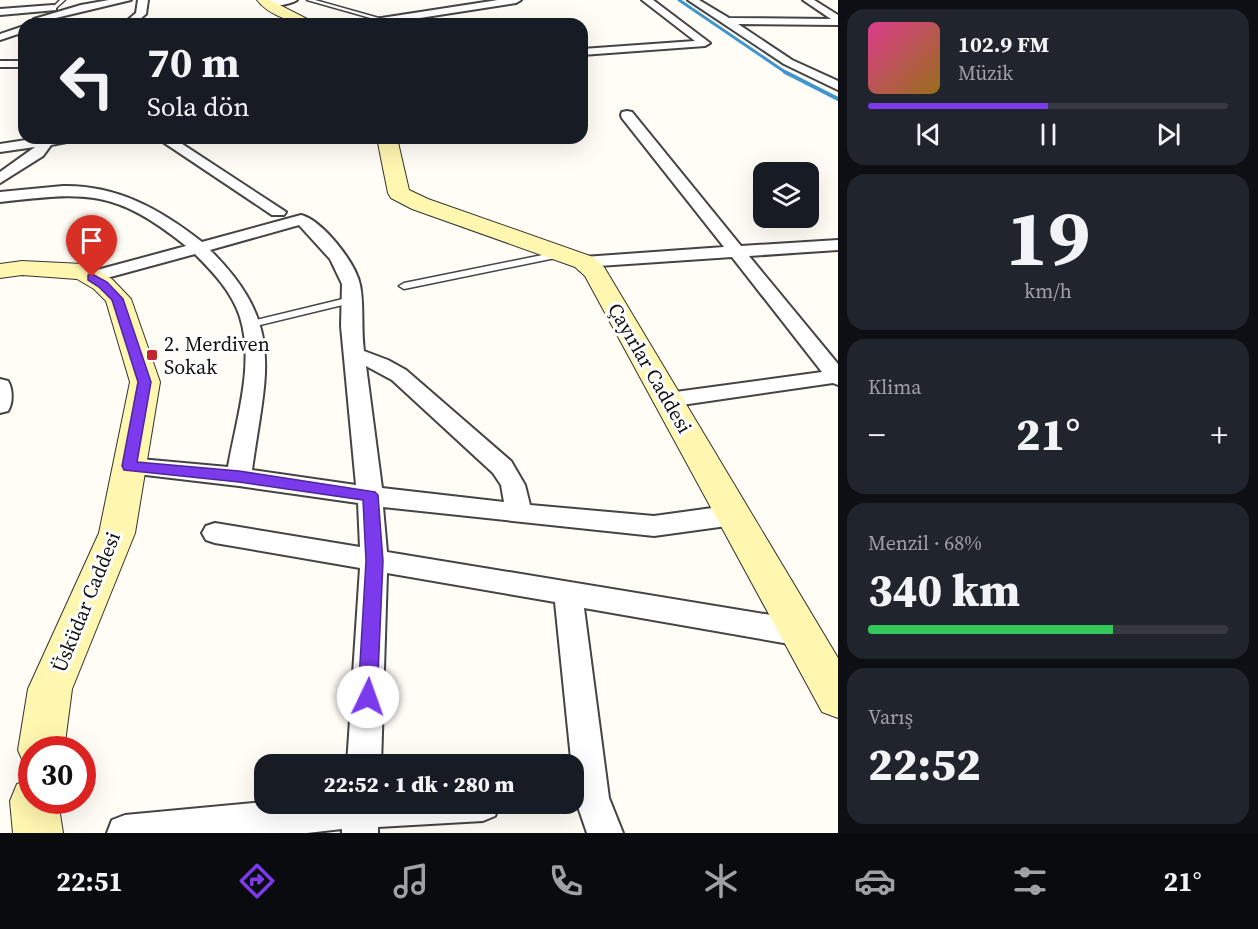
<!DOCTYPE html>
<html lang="tr">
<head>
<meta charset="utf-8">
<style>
  body { margin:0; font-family:"Source Serif 4",serif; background:#20242c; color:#f1f3f6; height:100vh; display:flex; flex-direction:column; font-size:22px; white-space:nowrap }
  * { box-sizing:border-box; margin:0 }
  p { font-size:20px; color:#9ea1a6 }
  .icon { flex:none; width:33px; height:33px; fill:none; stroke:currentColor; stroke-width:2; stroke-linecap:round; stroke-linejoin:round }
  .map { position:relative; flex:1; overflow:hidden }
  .panel { display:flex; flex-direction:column; gap:9px; padding:9px; background:#0d0f14; width:420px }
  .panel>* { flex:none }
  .top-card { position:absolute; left:18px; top:18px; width:570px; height:126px; border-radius:18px; box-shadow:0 6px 24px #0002; background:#171b24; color:#f1f3f6; overflow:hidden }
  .tools { position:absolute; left:753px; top:162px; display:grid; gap:12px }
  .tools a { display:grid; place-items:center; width:66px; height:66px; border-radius:12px; background:#171b24; box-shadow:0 6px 24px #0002; font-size:30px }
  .speed { position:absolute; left:18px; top:736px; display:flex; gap:12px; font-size:30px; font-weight:700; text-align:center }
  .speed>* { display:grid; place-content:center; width:78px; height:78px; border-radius:50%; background:#171b24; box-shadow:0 6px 24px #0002; line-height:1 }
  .speed .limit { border:9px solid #d22; background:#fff; color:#111 }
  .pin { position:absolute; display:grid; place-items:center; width:51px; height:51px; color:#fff; margin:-62px -26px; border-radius:50% 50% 50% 0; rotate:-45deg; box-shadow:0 0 6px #0007 }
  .pin .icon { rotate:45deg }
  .me { position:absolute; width:66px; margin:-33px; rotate:3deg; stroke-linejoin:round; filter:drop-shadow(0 0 4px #0008) }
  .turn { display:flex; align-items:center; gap:21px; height:126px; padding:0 30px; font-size:27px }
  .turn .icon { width:78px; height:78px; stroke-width:2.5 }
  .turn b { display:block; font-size:42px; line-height:51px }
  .big { font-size:45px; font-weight:800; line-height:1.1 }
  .panel .widget { flex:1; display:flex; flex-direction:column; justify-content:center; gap:9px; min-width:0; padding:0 21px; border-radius:18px; background:#20242c }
  .panel .dial { align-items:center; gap:0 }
  .dial b { font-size:78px; line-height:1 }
  .song { display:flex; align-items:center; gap:18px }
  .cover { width:72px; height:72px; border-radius:9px; background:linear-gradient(135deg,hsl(330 70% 55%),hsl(40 70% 35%)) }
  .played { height:6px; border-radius:3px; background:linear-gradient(90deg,#7c3aed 50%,#363941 50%) }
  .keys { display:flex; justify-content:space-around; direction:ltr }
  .heat { display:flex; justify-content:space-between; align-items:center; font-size:33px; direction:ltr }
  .charge { height:9px; border-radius:4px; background:linear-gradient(90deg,#34c759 68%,#363941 0) }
  .trip { position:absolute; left:254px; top:754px; width:330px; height:60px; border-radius:18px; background:#171b24; box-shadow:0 6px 24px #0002; font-weight:800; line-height:60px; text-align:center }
  .tab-bar { display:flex; height:96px; justify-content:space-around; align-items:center; background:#090b0e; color:#9ea1a6 }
  .tab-bar .icon { width:42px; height:42px }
  .tab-bar .current { color:#7c3aed }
  .tab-bar b { font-size:27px; color:#f1f3f6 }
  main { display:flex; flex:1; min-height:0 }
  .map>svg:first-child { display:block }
</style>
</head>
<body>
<main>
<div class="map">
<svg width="838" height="833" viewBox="0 0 838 833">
  <rect width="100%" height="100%" fill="#fffdf5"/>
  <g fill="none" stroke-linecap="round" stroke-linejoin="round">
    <polyline stroke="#3f96cf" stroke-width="3" points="679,0 788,74"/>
    <polyline stroke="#3f96cf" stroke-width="4" points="785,72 838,99"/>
    <defs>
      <g id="lane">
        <polygon points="60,0 65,0 55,9 51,9"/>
        <polygon points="307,0 315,0 386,20 381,21"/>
        <polygon points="562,251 567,254 565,256 404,289 399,286 404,283"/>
        <polygon points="351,297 356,300 355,302 252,327 247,324 248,322"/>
      </g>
      <g id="street">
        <polygon points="109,0 131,0 39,22 34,19 81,5"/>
        <polygon points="138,0 148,0 146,14 134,24 123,24 136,13"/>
        <path d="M297,0C289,5 269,8 261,3L268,0Z"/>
        <polygon points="498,0 521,0 516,3 381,24 357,24 362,21"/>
        <polygon points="642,0 653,0 710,43 705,46 582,55 582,49 695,41"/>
        <polygon points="688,0 699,0 729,18 831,19 803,0 814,0 838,15 838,25 738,24 792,60 838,81 838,90 784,64"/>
        <polygon points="53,5 56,6 56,10 0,15 0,9"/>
        <polygon points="24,26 24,32 0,40 0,34"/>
        <rect x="0" y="61" width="24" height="6"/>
        <polygon points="627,111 632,112 741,246 838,240 838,250 749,256 838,364 838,385 833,383 668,407 660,405 657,400 660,395 668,393 822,372 732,257 584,267 578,266 575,262 578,258 584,257 724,247 622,118 621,115 622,112"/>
        <polygon points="39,138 74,138 72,141 51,145 43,156 0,183 0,172 35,147 0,152 0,144"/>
        <polygon points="157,138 173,138 286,212 284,215 272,215"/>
        <path d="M63,186C117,185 160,209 202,242L301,215C322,220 356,263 360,285C364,303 361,330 364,351L388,360L406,370L511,461L525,485L530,505L654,516L734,505L743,508L747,515L743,522L734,525L654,536L383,507L387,552L801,620L811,624L816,633L811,642L801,646L584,608L609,798L623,833H587L575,798L555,602L387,573L381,765H347L360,568L215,543L206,540L202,533L206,526L215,523L360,547L358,503L239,486L120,472L117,466L120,460L129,458L228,467C236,420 255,365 240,317C232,292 213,272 195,254L92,282L86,281L83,277L86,273L186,246C115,189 86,192 0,202V192ZM299,225L330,259L342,284L341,326L356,485L252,470C265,374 287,326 210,250ZM366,366L392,380L493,473L501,485L504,502L382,488Z"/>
        <path d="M0,379L8,381C13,389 13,403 8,411L0,413Z"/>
        <polygon points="264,802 264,804 500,804 495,816 483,821 378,827 378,833 342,833 342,829 307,833 107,833 112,820 125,815"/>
      </g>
      <g id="secondary">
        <path d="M257,0H270L317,24C296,24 270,17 257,0Z"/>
        <polygon points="377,138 397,138 409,190 428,199 593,257 604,267 838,658 838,718 822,712 585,276 575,267 412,209 391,198 388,193"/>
        <polygon points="22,261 83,264 92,267 112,279 131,299 160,382 135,533 72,689 64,750 32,750 32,769 25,766 18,750 28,689 99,533 130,382 106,301 94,289 77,279 22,275 0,278 0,264"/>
        <polygon points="32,778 32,801 58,801 63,833 13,833 10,801 17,784"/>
      </g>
    </defs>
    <use href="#lane" stroke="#444" stroke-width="3"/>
    <use href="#street" stroke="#444" stroke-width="4"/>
    <use href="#secondary" stroke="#333" stroke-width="2"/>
    <use href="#lane" fill="#fff" fill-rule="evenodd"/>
    <use href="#street" fill="#fff" fill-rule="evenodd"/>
    <use href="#secondary" fill="#fff6b0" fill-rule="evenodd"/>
  </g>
  <polygon fill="#7c3aed" stroke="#51269a" stroke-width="1.5" points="92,274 107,282 123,299 151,382 137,462 239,471 375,492 378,495 383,561 377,697 374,703 368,706 361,703 358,697 366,561 363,500 239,482 124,470 122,466 138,382 112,300 99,287 88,280 88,275"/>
  <rect fill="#c4262e" stroke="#fff" stroke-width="2" x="146" y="349" width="12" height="12" rx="3"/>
  <g text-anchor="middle" stroke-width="6" stroke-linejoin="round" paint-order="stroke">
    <g font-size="20" fill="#111" stroke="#fff" text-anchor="start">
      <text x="164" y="351">2. Merdiven<tspan x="164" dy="23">Sokak</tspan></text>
    </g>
    <g font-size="20" fill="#111" stroke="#fff">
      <text transform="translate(650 368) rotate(60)" y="7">Çayırlar Caddesi</text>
      <text transform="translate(86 602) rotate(-68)" y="7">Üsküdar Caddesi</text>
    </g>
  </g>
</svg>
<div class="tools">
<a><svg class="icon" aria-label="layers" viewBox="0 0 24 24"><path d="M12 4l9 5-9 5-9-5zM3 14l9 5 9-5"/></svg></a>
</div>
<div class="speed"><div class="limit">30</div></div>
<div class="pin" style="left:92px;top:277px;background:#d93025"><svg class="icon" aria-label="arrive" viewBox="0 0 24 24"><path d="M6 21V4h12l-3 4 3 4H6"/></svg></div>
<svg class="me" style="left:368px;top:697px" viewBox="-20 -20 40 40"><circle r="19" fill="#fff"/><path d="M0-13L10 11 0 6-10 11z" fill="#7c3aed"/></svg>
<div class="trip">22:52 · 1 dk · 280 m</div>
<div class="top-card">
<div class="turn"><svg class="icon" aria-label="left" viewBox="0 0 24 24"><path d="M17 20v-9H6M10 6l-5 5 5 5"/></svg><div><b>70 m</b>Sola dön</div></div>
</div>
</div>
<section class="panel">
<div class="widget">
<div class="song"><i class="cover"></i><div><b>102.9 FM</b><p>Müzik</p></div></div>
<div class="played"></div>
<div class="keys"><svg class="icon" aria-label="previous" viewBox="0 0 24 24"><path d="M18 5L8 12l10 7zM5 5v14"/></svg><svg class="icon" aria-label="pause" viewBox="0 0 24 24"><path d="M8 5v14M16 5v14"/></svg><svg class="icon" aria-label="next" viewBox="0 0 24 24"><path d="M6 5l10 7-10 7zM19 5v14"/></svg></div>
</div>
<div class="widget dial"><b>19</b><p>km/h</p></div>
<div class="widget"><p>Klima</p>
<div class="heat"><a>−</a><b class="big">21°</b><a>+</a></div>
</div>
<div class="widget"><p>Menzil · 68%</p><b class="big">340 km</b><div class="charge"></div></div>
<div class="widget"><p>Varış</p><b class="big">22:52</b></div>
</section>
</main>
<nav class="tab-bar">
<b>22:51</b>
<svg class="icon current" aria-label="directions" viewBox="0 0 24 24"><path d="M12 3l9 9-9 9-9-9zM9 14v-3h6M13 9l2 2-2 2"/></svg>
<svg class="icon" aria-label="music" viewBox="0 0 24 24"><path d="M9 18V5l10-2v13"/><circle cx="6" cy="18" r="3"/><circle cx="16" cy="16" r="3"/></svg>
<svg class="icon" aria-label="phone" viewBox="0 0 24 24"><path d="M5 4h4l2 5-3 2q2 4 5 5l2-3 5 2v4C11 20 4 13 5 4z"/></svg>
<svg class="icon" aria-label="climate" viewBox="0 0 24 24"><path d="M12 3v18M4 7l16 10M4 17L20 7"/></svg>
<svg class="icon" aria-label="car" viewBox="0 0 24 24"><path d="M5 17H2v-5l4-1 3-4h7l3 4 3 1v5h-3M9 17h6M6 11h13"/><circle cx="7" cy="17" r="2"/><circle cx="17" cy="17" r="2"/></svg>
<svg class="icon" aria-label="filters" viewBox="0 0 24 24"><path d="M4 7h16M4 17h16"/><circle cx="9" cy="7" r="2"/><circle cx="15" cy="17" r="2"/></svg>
<b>21°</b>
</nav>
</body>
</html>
